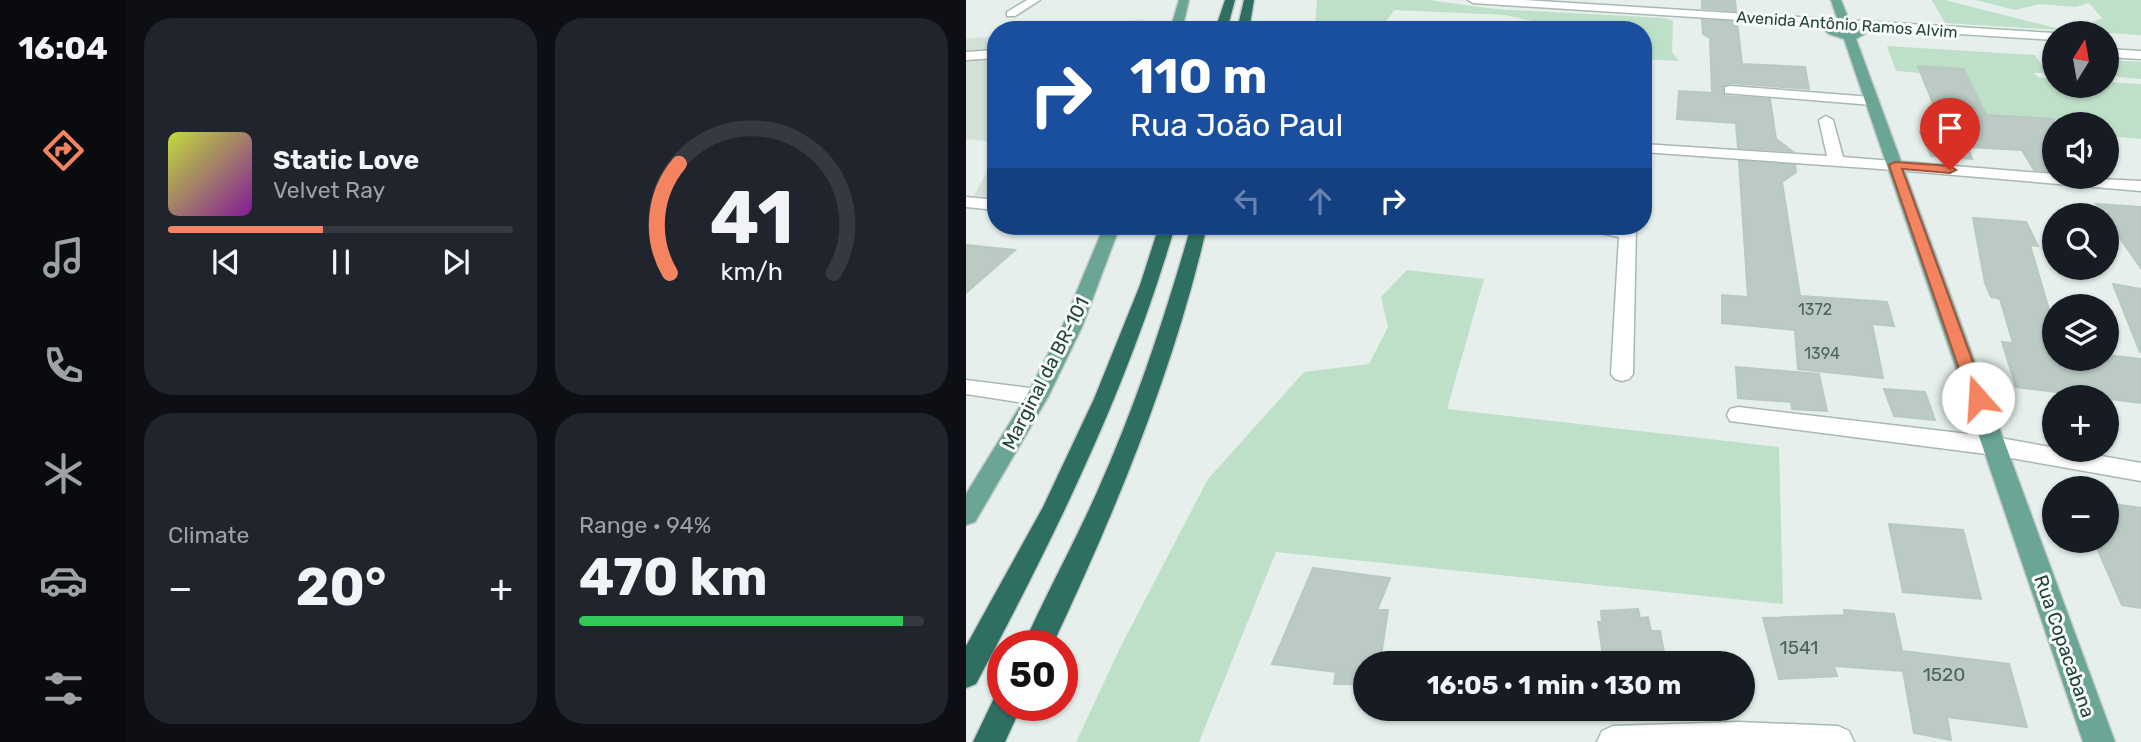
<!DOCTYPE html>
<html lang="en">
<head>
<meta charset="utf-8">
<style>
  body { margin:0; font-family:Rubik,sans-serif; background:#20242c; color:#f1f3f6; height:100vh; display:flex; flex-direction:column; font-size:26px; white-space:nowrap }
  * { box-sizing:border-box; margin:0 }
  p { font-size:23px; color:#9ea1a6 }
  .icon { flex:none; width:38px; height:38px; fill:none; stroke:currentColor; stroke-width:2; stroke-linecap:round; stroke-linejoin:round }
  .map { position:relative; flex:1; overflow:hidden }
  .details { display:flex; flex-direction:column; gap:18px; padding:18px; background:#0d0f14; width:840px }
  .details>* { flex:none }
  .banner { position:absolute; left:21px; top:21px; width:665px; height:214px; border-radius:28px; box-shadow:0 2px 5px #0004; background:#1a4fa0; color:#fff; overflow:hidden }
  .needle { width:46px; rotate:11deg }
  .fabs { position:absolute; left:1076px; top:21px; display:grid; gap:14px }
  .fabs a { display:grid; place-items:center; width:77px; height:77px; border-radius:50%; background:#171b24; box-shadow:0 2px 5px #0004; font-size:35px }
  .speed { position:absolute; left:21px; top:630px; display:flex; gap:14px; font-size:35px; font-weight:700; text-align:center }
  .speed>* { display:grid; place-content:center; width:91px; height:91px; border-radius:50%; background:#171b24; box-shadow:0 2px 5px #0004; line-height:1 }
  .speed .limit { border:10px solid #d22; background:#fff; color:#111 }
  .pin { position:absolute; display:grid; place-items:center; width:60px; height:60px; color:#fff; margin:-72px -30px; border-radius:50% 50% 50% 0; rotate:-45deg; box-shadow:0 0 7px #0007 }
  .pin .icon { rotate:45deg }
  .me { position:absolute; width:77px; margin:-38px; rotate:341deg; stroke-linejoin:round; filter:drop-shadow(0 0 5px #0008) }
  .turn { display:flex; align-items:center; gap:24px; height:147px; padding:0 28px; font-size:32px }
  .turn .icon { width:91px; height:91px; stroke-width:2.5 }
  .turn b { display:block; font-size:49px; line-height:60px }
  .lanes { display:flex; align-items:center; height:66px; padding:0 28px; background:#0003; justify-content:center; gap:35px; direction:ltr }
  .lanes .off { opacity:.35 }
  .big { font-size:52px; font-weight:700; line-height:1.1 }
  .details .widget { flex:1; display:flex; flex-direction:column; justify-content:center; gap:10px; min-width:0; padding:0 24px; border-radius:28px; background:#20242c }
  .details .dial { align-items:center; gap:0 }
  .dial svg { height:182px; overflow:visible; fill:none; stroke:#363941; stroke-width:7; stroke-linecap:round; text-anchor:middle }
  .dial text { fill:#f1f3f6; stroke:none }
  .song { display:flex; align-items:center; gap:21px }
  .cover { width:84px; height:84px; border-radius:10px; background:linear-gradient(135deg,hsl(70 70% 55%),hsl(290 70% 35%)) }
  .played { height:7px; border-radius:4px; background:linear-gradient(90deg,#f4845f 45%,#363941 45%) }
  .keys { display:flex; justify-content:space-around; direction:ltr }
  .heat { display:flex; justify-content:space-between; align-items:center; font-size:38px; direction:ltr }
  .charge { height:10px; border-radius:5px; background:linear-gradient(90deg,#34c759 94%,#363941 0) }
  .details .tiles { flex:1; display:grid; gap:18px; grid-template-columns:repeat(2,1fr) }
  .trip { position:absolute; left:387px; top:651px; width:402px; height:70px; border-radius:35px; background:#171b24; box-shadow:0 2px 5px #0004; font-weight:700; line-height:70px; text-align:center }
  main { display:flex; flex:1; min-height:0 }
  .menu { display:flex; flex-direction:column; width:126px; justify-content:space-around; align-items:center; background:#090b0e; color:#9ea1a6 }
  .menu .icon { width:49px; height:49px }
  .menu .selected { color:#f4845f }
  .menu b { font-size:32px; color:#f1f3f6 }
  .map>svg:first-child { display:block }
</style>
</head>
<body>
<main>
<nav class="menu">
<b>16:04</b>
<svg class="icon selected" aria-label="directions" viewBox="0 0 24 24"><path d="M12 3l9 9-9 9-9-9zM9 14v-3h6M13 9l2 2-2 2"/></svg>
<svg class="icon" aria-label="music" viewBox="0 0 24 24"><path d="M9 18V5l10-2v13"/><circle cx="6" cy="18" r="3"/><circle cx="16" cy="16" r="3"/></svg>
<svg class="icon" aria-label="phone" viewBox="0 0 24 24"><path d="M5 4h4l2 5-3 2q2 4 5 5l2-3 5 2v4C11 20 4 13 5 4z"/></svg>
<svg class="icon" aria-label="climate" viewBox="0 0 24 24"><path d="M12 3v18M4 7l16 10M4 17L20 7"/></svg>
<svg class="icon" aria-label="car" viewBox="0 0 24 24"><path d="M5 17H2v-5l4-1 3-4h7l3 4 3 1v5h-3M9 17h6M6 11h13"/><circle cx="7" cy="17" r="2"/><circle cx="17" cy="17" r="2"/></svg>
<svg class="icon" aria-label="filters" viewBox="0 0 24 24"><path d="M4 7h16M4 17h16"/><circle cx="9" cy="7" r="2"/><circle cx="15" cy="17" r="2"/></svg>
</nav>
<section class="details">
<div class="tiles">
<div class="widget">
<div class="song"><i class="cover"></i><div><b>Static Love</b><p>Velvet Ray</p></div></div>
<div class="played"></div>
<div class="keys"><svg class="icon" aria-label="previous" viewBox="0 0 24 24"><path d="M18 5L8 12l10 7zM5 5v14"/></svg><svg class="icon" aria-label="pause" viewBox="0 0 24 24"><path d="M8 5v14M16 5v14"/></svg><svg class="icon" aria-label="next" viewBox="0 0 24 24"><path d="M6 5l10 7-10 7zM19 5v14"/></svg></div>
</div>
<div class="widget dial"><svg viewBox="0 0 100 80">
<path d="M14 69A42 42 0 1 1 86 69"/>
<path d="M14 69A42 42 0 0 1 18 21" stroke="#f4845f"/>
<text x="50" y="56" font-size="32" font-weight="700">41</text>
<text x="50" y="72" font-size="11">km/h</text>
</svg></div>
<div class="widget"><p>Climate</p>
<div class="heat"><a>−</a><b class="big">20°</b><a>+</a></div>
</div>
<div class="widget"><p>Range · 94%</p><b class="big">470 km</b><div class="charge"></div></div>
</div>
</section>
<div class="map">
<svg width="1175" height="742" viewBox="0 0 1175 742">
  <rect width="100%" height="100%" fill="#e6efeb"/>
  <g fill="#d4dfda">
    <polygon points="178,19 173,30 81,30"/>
    <polygon points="30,36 30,142 0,139 0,39"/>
    <polygon points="30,154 30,199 8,196"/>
  </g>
  <g fill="#bfe0c8">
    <polygon points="351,0 462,0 529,9 698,18 707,21 706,52 713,61 677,59 677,30 587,30 566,21 539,15 428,10 414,30 344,30 349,23"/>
    <polygon points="966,0 979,0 1097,30 1116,27 1136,18 1123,3 1110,7 1073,4 1049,10 1009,0 1175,0 1175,35 979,23"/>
    <polygon points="921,46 1069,55 1081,73 1068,73 1072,77 1088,79 1088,86 1141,86 1141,82 1175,84 1175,139 1141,136 1141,124 1099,124 1096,120 1020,115 997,69 953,66 955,73 930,71"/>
    <polygon points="1141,60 1175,62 1175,79 1152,77 1141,68"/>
    <polygon points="441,270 518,279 481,409 813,447 817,604 310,552 233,742 110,742 156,644 242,479 338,372 403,364 422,327 415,297"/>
  </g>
  <g fill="#bbcac4" stroke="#b8c9c2" stroke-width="2">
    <polygon points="736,0 769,0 770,11 736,8"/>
    <polygon points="736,20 771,22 776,64 839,67 843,89 764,83 756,87 759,96 804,99 810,139 826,151 772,148 770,123 711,119 713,91 746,93 744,38 737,34"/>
    <polygon points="952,66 997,69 1020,115 1088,119 1088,172 1068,170 1056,150 1002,147 1006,159 965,156 954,132 979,133"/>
    <polygon points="773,161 829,165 830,172 816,182 834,296 921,302 928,326 906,324 917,378 832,369 829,330 756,323 756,295 782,297"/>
    <polygon points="1130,204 1175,207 1175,268 1141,220 1141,215 1138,215"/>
    <polygon points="1007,218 1060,222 1072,246 1064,245 1088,327 1088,359 1141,359 1141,355 1175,359 1175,403 1050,387 1036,342 1047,343 1034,299 1025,297 1019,283"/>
    <polygon points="0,245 49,250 0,293"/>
    <polygon points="1147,284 1175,289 1175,352 1174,352"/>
    <polygon points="770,367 853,374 861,411 826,409 825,402 772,398"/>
    <polygon points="918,389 959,392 969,420 928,416"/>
    <polygon points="1141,503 1175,508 1175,608 1156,605 1128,541 1141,541"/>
    <polygon points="923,524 997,530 1015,599 937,592"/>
    <polygon points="347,568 424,578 411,610 422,610 414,663 399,663 399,684 368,684 370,672 306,664"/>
    <polygon points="672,609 674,618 682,617 685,631 694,631 700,663 638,663 632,622 636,622 635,611"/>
    <polygon points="878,610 928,614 936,651 1043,664 1061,727 981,717 985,740 948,733 937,671 868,666 871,676 813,679 797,618 879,615"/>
  </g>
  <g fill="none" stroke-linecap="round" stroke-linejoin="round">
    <defs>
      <g id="minor">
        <polygon points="61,0 74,0 49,16 41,16 41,12"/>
        <polygon points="502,0 558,0 1088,33 1088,40 507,3"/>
        <polygon points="1141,49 1175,51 1175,59 1141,57"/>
        <polygon points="30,50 30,58 0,60 0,52"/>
        <polygon points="764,86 906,97 913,101 906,105 759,93 759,87"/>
        <polygon points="860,116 867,120 877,157 1088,174 1088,177 1175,181 1175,191 929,170 677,152 677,144 861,156 853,120"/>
        <polygon points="0,197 30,200 30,210 0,207"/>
        <polygon points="617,226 670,226 667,374 663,379 656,381 649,379 645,374 653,237 619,230"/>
        <polygon points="0,380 71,389 79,392 82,397 79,402 71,405 0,394"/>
        <polygon points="772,407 1028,437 1175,463 1175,481 1028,455 764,421 761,415 764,409"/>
        <polygon points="772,722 872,726 883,731 888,742 631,742 636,731 647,726"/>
      </g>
      <g id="major">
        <polygon points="213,0 223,0 216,30 204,30"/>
        <path d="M865,0H875L883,20L894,23L904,31L890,39L1149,742H1117L878,39L863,34L857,29L861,23L872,21ZM878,26L890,31L880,32L869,28Z"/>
        <polygon points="138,226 154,226 116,327 82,397 9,522 0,525 0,494 61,395 96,327"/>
      </g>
      <g id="highway">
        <polygon points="259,0 269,0 261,30 249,30"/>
        <polygon points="278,0 288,0 283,30 271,30"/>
        <path d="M193,226H209C162,388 89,536 10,684L0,688V646L77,507L128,399L174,285Z"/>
        <path d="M225,226H241C207,373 150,510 86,646H57C80,594 108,544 131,492C170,405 199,317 225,226Z"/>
        <polygon points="37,692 37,705 56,705 39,742 7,742 30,694"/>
      </g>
    </defs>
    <use href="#minor" stroke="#a8b8b2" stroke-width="3"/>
    <use href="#major" stroke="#c2cac8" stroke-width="3"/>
    <use href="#highway" stroke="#c2cac8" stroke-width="3"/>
    <use href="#minor" fill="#fff" fill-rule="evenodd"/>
    <use href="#major" fill="#6aa596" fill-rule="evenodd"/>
    <use href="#highway" fill="#2f6f62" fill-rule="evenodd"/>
  </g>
  <polygon fill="#f4845f" stroke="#9f563e" stroke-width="2" points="929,162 984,166 990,170 984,173 936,169 1020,398 1017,402 1012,404 1003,398 923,165"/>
  <g text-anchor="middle" stroke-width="6" stroke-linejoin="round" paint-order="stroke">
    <g font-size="16" fill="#24423a" stroke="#f7fbf9">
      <text transform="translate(881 24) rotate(4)" y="6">Avenida Antônio Ramos Alvim</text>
    </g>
    <g font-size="16" fill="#4a645c">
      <text x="849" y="315">1372</text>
      <text x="856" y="359">1394</text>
    </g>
    <g font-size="19" fill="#24423a" stroke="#f7fbf9">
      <text transform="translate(79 373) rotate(-63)" y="7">Marginal da BR-101</text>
      <text transform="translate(1099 646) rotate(71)" y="7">Rua Copacabana</text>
    </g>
    <g font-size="19" fill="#4a645c">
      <text x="833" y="654">1541</text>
      <text x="978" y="681">1520</text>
    </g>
  </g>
</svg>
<div class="fabs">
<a><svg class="needle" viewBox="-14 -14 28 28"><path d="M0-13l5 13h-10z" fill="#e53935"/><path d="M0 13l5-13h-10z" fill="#9ea1a6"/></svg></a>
<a><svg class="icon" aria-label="sound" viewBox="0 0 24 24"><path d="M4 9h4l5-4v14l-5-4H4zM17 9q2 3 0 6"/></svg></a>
<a><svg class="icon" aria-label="search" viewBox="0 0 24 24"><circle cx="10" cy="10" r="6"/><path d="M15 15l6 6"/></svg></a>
<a><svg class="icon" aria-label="layers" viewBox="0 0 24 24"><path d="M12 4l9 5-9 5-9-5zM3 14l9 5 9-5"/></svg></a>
<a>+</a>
<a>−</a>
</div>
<div class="speed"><div class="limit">50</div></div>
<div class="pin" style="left:984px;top:170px;background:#d93025"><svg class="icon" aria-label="arrive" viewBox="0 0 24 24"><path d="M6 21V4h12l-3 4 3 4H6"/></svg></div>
<svg class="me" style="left:1012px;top:398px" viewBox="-20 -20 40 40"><circle r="19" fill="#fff"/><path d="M0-13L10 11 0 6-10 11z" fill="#f4845f"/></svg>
<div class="trip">16:05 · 1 min · 130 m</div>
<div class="banner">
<div class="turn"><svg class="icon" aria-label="right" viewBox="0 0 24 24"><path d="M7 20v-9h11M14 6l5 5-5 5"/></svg><div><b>110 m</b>Rua João Paul</div></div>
<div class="lanes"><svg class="icon off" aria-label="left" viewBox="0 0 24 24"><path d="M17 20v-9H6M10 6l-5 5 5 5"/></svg><svg class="icon off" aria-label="ahead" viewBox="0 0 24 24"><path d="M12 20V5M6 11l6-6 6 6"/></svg><svg class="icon" aria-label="right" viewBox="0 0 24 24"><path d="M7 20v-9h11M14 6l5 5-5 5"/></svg></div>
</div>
</div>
</main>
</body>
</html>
